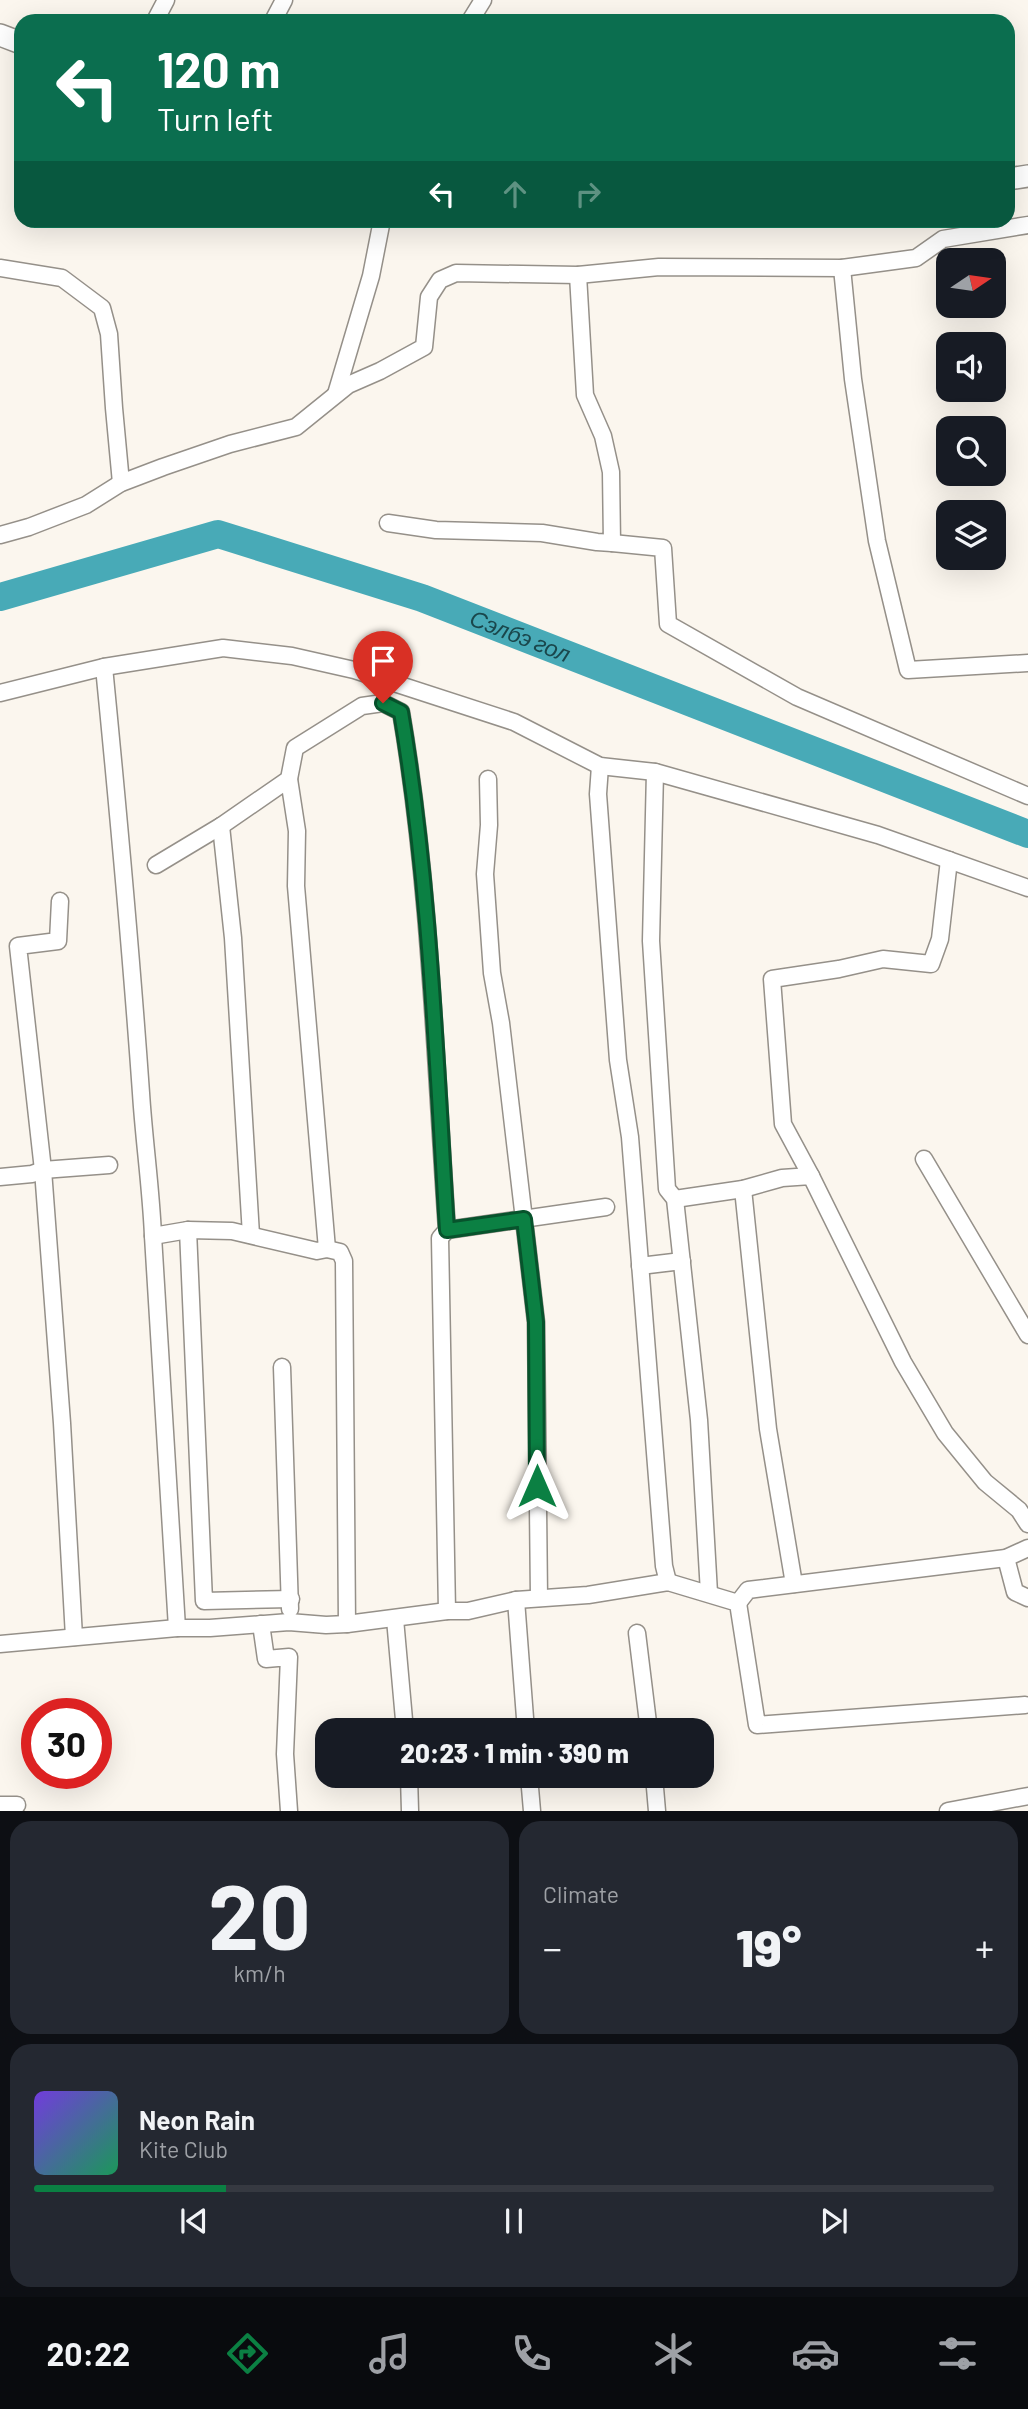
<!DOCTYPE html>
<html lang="en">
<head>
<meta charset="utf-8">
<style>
  body { margin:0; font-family:Barlow,sans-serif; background:#242831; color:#f1f3f6; height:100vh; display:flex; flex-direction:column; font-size:26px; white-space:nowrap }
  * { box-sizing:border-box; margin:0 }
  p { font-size:23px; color:#9ea1a6 }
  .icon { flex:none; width:38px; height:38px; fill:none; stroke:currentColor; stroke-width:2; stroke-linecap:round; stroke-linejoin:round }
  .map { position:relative; height:1811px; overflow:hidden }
  .details { display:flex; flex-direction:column; gap:10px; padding:10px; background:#0d0f14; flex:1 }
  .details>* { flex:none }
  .hud { position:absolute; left:14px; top:14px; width:1001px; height:214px; border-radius:21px; box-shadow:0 7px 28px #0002; background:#0b6e4f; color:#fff; overflow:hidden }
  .needle { width:46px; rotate:77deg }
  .buttons { position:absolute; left:936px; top:248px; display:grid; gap:14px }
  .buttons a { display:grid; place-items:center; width:70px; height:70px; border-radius:14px; background:#171b24; box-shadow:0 7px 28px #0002; font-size:35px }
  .speed { position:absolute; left:21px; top:1698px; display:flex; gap:14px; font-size:35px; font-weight:700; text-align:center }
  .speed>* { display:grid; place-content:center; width:91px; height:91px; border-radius:50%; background:#171b24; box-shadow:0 7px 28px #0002; line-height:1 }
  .speed .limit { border:10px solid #d22; background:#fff; color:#111 }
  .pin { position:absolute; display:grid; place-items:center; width:60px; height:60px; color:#fff; margin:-72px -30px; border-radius:50% 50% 50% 0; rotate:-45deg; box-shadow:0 0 7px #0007 }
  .pin .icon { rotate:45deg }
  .me { position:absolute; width:77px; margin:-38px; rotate:0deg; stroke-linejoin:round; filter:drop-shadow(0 0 5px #0008) }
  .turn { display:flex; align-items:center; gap:24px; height:147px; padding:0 28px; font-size:32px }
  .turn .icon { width:91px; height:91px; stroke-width:2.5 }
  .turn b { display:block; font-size:49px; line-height:60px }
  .lanes { display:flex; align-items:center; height:66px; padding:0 28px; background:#0003; justify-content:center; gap:35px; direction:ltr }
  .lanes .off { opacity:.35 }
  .big { font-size:52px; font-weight:800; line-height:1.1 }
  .details .card { flex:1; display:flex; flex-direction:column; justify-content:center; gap:10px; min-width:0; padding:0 24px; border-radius:21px; background:#242831 }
  .details .dial { align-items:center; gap:0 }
  .dial b { font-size:91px; line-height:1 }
  .song { display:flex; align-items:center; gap:21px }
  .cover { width:84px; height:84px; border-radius:10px; background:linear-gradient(135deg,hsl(260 70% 55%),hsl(150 70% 35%)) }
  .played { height:7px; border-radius:4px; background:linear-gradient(90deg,#0b8043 20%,#363941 20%) }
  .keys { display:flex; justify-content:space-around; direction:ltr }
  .heat { display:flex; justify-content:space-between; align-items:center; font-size:38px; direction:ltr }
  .details .tiles { flex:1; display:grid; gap:10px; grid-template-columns:1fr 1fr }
  .card:last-child { grid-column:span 2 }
  .trip { position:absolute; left:315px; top:1718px; width:399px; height:70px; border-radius:21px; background:#171b24; box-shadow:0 7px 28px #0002; font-weight:800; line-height:70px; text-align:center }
  .tabs { display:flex; height:112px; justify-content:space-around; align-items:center; background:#090b0e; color:#9ea1a6 }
  .tabs .icon { width:49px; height:49px }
  .tabs .active { color:#0b8043 }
  .tabs b { font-size:32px; color:#f1f3f6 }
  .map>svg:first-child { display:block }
</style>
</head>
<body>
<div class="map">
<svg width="1028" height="1811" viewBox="0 0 1028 1811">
  <rect width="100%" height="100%" fill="#fbf6ee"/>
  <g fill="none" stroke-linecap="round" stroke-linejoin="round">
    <path stroke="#48aab7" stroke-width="28" id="s1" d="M0,597L218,534L422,598L1028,834"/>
    <defs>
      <g id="street">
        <polyline points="155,21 166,0"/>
        <polyline points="273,21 284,0"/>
        <polyline points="470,21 483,0"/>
        <polyline points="0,268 62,278 102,308 109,334 114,408 121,483"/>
        <polyline points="842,268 853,379 877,541 908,670 1028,663"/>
        <polyline points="336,394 371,276 382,220"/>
        <polyline points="388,523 436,530 542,533 597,542 612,543 611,472 603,436 585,395 578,275"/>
        <polyline points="0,535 29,527 86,505 121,483 163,467 230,444 296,427 348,385 380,371 424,347 429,297 440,280 456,273 578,275 659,267 842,268 916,258 943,239 1028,225"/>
        <polyline points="612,543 663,548 668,624 797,697 1028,796"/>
        <path d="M104,667C118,809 131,951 141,1093C144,1141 151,1188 153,1236L188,1230L232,1231L317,1251L327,1249L340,1252L344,1261L347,1624"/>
        <polyline points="0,693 104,667 223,648 292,656 354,670 514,722 600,766 655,772 878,835 1028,888"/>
        <polyline points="600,766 598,794 618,1060 630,1137 664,1566 668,1582"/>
        <polyline points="655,772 651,941 667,1189 675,1199 699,1420 709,1593"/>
        <polyline points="289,779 297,831 296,886 327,1249"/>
        <polyline points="488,779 489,825 485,874 492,973 501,1023 536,1322 539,1598"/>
        <polyline points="221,826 233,938 251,1235"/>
        <path d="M156,865L221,826L289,779L295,748L362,706L383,703L401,712C430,882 435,1057 447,1230L440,1238L447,1611"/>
        <polyline points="60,901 58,941 18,946 43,1170 62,1423 74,1637"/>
        <polyline points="924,1159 1028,1335"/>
        <polyline points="811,1176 783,1124 772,979 839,969 883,959 931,964 940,939 949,860"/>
        <polyline points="0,1177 32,1174 43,1170 109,1165"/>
        <polyline points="743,1189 768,1429 794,1584"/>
        <polyline points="675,1199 743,1189 782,1178 811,1176 903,1362 945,1433 985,1482 1019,1510 1028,1524"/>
        <polyline points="188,1230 204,1601 291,1599"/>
        <polyline points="447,1230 606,1207"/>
        <polyline points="153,1236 177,1628"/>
        <polyline points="640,1266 682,1261"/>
        <polyline points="282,1367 290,1609"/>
        <polyline points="1006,1558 1015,1592 1028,1598"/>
        <polyline points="516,1600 526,1731"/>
        <polyline points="738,1603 748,1590 1006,1558 1028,1548"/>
        <polyline points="395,1619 405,1731"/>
        <polyline points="261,1624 266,1659 289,1657 285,1754 289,1811"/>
        <polyline points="637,1633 649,1731"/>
        <polyline points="0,1644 177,1628 210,1628 289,1622 326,1625 347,1624 447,1611 468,1611 516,1600 588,1595 668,1582 738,1603 757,1725 1025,1705"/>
        <polyline points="409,1776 410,1811"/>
        <polyline points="529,1776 532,1811"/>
        <polyline points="654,1776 657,1811"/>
        <polyline points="0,1805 17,1805"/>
        <polyline points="948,1811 1028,1796"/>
      </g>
      <g id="secondary">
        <polyline points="0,35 21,43"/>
        <polyline points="1008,179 1028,176"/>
      </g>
    </defs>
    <use href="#street" stroke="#959089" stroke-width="19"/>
    <use href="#secondary" stroke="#959089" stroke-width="24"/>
    <use href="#street" stroke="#fff" stroke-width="16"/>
    <use href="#secondary" stroke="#fff" stroke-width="21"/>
  </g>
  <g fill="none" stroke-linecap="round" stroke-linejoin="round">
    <defs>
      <path id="route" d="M383,703L401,712C430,882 436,1057 447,1230L524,1219L536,1322L537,1486"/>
    </defs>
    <use href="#route" stroke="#07532c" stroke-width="18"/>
    <use href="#route" stroke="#0b8043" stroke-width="12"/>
  </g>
  <g text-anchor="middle" stroke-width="5" stroke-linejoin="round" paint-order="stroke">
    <g font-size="23" font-style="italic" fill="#1a474c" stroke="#fbf6ee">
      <text dy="8" stroke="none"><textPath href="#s1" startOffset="546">Сэлбэ гол</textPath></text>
    </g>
  </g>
</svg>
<div class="buttons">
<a><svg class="needle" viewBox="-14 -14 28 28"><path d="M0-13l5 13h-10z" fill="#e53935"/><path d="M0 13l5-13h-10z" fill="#9ea1a6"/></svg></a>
<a><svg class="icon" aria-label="sound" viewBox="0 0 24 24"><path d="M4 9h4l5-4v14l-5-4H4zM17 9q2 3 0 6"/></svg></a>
<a><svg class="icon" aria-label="search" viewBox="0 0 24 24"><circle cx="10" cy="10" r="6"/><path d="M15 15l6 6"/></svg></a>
<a><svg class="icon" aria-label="layers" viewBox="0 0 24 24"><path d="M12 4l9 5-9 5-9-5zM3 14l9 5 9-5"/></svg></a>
</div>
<div class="speed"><div class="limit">30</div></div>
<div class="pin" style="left:383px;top:703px;background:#d93025"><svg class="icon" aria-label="arrive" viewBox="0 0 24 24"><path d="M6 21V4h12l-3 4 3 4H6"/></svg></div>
<svg class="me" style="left:537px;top:1486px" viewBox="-20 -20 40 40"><path d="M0-17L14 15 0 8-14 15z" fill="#0b8043" stroke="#fff" stroke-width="4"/></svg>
<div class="trip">20:23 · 1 min · 390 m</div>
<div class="hud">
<div class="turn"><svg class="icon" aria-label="left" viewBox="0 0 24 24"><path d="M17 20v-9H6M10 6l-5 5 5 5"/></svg><div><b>120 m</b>Turn left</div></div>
<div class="lanes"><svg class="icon" aria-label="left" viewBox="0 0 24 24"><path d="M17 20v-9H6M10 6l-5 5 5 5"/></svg><svg class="icon off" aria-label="ahead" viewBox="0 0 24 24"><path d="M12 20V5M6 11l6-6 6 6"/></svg><svg class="icon off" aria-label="right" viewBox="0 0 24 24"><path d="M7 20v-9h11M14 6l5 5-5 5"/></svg></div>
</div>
</div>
<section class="details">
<div class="tiles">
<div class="card dial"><b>20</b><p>km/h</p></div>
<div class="card"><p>Climate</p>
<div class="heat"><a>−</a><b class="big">19°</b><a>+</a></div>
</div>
<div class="card">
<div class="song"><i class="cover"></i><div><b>Neon Rain</b><p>Kite Club</p></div></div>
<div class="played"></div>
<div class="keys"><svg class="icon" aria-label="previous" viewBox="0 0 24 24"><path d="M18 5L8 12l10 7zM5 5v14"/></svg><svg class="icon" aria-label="pause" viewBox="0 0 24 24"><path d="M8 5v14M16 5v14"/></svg><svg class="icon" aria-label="next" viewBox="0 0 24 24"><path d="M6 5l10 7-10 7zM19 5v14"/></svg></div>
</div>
</div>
</section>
<nav class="tabs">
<b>20:22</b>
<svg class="icon active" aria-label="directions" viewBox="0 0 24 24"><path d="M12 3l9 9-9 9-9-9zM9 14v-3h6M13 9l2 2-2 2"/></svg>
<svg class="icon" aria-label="music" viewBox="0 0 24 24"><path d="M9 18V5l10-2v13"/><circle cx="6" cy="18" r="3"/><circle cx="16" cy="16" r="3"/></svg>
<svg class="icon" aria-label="phone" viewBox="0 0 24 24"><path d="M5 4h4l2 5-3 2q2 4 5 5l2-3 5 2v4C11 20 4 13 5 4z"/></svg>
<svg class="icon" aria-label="climate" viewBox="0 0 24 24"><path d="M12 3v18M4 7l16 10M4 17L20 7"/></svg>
<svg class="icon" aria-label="car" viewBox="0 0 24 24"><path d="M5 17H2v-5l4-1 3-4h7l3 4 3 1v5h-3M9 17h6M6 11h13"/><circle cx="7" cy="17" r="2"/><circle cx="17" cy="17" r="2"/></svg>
<svg class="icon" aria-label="filters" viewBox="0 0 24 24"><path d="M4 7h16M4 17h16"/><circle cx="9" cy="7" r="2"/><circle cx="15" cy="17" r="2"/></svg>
</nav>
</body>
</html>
